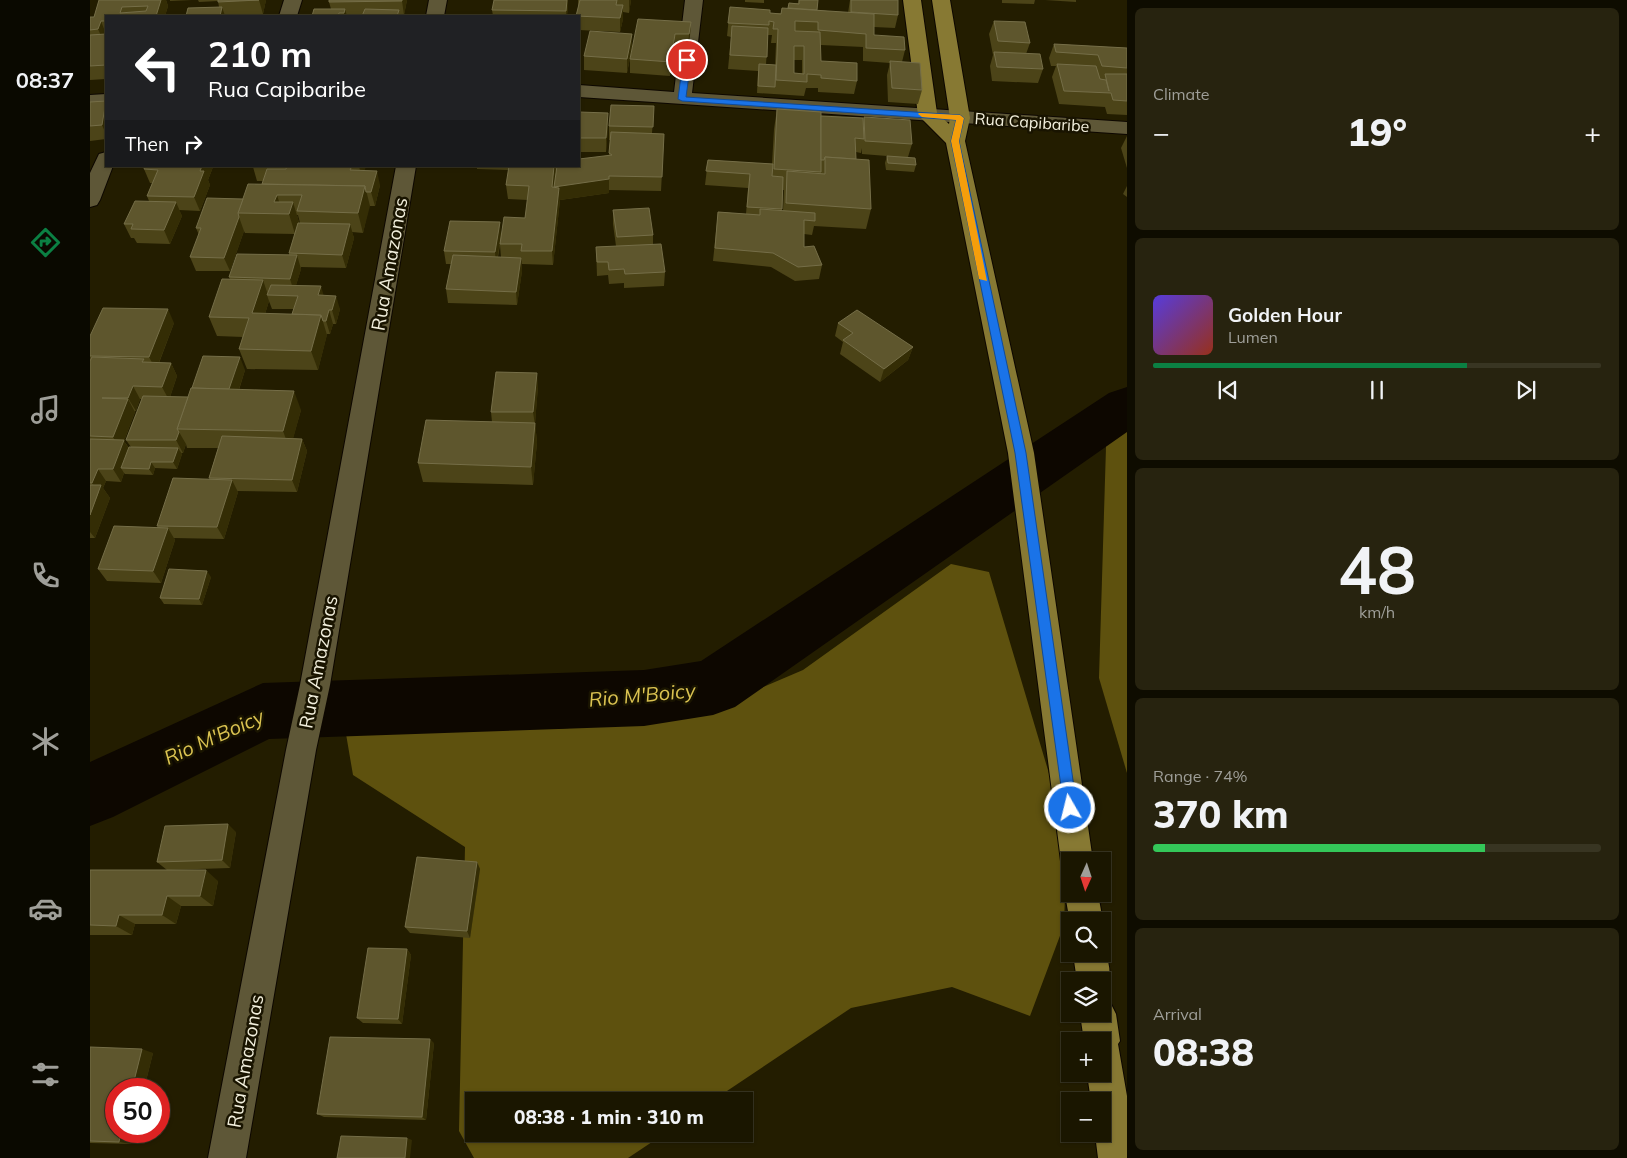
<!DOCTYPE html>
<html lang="en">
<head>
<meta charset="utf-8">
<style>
  body { margin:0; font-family:Mulish,sans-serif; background:#27230f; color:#f1f3f6; height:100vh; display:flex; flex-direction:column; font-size:19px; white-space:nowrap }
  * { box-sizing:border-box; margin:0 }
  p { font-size:16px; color:#9f9f99 }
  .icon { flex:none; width:28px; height:28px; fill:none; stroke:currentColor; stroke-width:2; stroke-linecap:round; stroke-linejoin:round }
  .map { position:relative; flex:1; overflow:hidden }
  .drawer { display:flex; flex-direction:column; gap:8px; padding:8px; background:#0e0c00; width:500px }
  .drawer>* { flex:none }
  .banner { position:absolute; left:15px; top:15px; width:475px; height:152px; border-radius:0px; box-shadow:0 1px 4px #0004,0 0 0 1px #383522; background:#202124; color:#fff; overflow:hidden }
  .needle { width:32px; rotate:183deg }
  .controls { position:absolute; left:971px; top:852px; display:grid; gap:10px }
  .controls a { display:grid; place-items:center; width:50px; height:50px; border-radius:0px; background:#1a1600; box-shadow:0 1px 4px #0004,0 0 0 1px #383522; font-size:25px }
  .speed { position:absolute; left:15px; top:1078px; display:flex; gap:10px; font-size:25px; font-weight:700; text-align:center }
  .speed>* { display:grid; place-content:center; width:65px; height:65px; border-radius:50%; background:#1a1600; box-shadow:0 1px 4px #0004,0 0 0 1px #383522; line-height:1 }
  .speed .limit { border:8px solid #d22; background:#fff; color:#111 }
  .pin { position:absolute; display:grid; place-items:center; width:42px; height:42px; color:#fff; margin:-21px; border:2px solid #fff; border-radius:50%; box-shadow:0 1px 5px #0007 }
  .me { position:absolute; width:55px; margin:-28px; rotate:352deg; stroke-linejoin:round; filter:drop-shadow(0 0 4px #0008) }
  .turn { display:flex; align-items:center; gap:18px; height:105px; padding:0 20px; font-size:22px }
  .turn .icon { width:65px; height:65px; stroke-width:2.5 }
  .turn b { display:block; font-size:35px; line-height:42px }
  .then { display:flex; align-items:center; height:48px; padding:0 20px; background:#0003; gap:10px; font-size:19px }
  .big { font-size:38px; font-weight:800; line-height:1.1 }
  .drawer .card { flex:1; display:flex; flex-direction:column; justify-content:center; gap:8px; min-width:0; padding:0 18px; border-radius:8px; background:#27230f }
  .drawer .dial { align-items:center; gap:0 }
  .dial b { font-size:65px; line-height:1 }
  .song { display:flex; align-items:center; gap:15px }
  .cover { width:60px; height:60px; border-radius:8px; background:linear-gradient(135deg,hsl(250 70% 55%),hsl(10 70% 35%)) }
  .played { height:5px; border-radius:2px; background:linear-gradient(90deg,#0b8043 70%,#383522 70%) }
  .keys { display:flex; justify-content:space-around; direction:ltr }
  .heat { display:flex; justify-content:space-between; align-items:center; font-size:28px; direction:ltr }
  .charge { height:8px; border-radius:4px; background:linear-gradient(90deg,#34c759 74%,#383522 0) }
  .trip { position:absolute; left:375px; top:1092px; width:288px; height:50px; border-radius:0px; background:#1a1600; box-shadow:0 1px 4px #0004,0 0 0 1px #383522; font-weight:800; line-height:50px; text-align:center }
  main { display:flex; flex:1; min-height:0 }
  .menu { display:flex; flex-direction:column; width:90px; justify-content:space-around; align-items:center; background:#0a0900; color:#9f9f99 }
  .menu .icon { width:35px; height:35px }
  .menu .on { color:#0b8043 }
  .menu b { font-size:22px; color:#f1f3f6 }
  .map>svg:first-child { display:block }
</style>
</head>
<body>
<main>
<nav class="menu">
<b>08:37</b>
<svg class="icon on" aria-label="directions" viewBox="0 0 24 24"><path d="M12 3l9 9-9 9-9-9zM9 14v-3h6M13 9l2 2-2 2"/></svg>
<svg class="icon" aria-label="music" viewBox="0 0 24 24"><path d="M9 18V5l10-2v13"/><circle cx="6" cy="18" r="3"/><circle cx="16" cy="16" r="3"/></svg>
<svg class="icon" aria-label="phone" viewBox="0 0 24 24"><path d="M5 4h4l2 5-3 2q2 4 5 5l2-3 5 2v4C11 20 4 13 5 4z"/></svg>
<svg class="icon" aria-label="climate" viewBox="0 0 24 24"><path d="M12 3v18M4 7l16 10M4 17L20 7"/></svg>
<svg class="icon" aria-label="car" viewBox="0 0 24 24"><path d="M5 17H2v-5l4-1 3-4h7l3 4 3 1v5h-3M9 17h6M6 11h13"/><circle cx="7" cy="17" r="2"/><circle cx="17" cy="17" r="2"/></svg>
<svg class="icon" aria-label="filters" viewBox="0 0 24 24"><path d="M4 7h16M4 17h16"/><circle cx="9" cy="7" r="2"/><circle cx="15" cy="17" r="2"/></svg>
</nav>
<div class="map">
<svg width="1037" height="1158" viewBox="0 0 1037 1158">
  <rect width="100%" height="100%" fill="#231d00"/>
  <g fill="#5e510e">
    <polygon points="1037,405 1037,773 1009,678 1017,414"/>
    <polygon points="861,564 899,572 977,834 974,925 940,1016 862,987 761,1008 622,1101 384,1101 384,1134 574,1134 538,1158 384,1158 369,1131 375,847 263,775 256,734 340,715 467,729 600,718 713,670"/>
  </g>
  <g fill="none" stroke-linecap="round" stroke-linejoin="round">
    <polygon fill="#0d0700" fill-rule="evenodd" points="1037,387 1037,432 645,707 623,715 554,726 179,739 23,817 0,826 0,762 173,683 554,670 611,661 1019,393"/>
    <defs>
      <g id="minor">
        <polygon points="194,0 212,0 207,16 189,16"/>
        <polygon points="339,0 357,0 354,16 336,16"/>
        <polygon points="595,0 613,0 602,93 1037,122 1037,134 489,97 489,85 584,92"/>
        <polygon points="16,94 16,106 0,107 0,95"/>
        <polygon points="16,152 16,166 23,166 10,200 7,205 0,207 0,173 9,154"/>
        <polygon points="306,166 326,166 240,685 226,750 156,1158 118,1158 196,750 210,685"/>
      </g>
      <g id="major">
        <polygon points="813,0 831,0 847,113 859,124 860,118 842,0 860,0 880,118 875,141 944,453 1003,861 980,861 980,874 975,872 971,861 918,453 856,143 828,115"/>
        <polygon points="980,883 980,894 1008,894 1013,921 1012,922 980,923 975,894"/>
        <path d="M1012,943C1019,960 1023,976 1016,993L1012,995V981H987L983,954H1012Z"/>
        <polygon points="1012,998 1020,1002 1026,1014 1030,1041 1028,1044 1037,1096 1037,1158 1008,1158 1005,1134 1012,1134 1012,1101 1001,1101 997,1074 1012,1074 1012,1041 994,1041 990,1014 1012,1014"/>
      </g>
    </defs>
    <use href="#minor" stroke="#0d0700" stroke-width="2"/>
    <use href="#major" stroke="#0d0700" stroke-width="2"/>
    <use href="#minor" fill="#5e5737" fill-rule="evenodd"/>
    <use href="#major" fill="#877933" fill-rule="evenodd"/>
  </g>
  <g fill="#4c4418" fill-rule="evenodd">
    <polygon points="9,0 76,0 78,6 75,16 16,16 16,79 0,80 0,17 4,17"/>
    <polygon points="80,0 102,0 80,1"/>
    <polygon points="108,0 176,0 173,14 135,15 129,7 128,1 109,2"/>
    <polygon points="239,0 317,0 314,15 310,15 310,16 272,16 272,15 257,15 257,16 222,16 241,9 239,2"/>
    <polygon points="488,0 541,0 539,13 533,12 533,19 530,32 489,30 489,16 486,16 488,8"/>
    <polygon points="655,0 674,0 674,3 655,2"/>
    <path d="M709,0L727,10L758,13L760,0H808V15L805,28L784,27V35L815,50L812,62L832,90L828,104L798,102L797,75L800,63L773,61V47L731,45V61L767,81L764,94L728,92V88H716L714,96L684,94V90V94L667,93L668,71L638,69L641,37L637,36L640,7L680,13H691L698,8L699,3H708ZM678,35H682L681,43H686L685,65L676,64ZM704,60H712V74L704,73Z"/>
    <polygon points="912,0 945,0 944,4 912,3"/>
    <polygon points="955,0 986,0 986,2"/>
    <polygon points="478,3 477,15 481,16 403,16 402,10"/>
    <polygon points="904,21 940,43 936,54 953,69 948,83 902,81 900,66 903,55 899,34"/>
    <polygon points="601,22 598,48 585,47 580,76 540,73 540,59"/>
    <polygon points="542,34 542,48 537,73 494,70 494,56"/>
    <polygon points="964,44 1037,48 1037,115 1017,114 1015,107 969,104 962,77 966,66 961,66 959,58"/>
    <polygon points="0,102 16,102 16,139 0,141"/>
    <path d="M564,106L562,133L574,134L571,191L519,190V193L470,200L463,265L432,264L431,258L432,271L427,305L358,303L356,289L361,264H356L354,251L411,234L435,218L438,200L418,199L416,185L419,170L387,169V166H489L519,155L520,140H519V126ZM410,245L411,257H408Z"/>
    <path d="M687,109L773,122L774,117L822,144L818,157L826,165L824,172L796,170L795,163L797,156L772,154V148L771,153L766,152V159L781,209L776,229L724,226L722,235L714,234V247L732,265L729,279L705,281L681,267L623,261L628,212L656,214L658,188L615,185L618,160L682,164L684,129ZM693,190H694L693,211H692Z"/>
    <polygon points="489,112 518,127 516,152 489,152"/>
    <polygon points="1037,136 1037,168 1031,148"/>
    <polygon points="55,166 123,167 118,180 120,185 110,211 89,210 92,216 80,244 47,243 44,238 41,238 34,224 59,201 57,196 62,183 60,183 54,169"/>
    <path d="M276,166L274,171L290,185L285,206H279L273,233L262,232L264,238L256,268L211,267V269L206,285L233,295L250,309L246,324H243L240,334H237L228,370L157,369L149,349L153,337L127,336L119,317L140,279L139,277L199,255V253L205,234L155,233L154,231L140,271H106L100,257L109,235L106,228L153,199L172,184L173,181H167L163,167ZM207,215H208L210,223H209ZM179,301L182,309H204L202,314H175Z"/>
    <rect x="350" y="166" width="25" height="2"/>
    <polygon points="1037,186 1037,197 1033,194"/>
    <polygon points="523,210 563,235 563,245 575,272 574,286 534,288 534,283 519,284 518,275 507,276 506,247 526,246 523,224"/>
    <path d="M84,323L69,363H81L87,376L80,397H98L155,370L149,390L211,410L203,438L212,439L217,451L207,492L147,491L148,492L134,539L84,538L85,540L71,583L17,581L8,569L68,527L67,526L120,479L119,478L128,448H97L96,444L93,453H91L92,454L87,469L65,468L63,475L35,474L34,473L31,482L16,481L13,488L20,498L5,538H0V336ZM50,399H52L36,440L41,447L39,448L34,441L45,412V411H46Z"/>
    <polygon points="748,323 823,347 818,360 790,382 750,354 753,342 745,336"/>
    <polygon points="448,386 445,423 447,442 443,485 333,482 328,463 402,422 401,412"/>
    <polygon points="121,577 112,605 74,604 70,598"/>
    <polygon points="146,832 140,868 77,870 67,862"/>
    <polygon points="387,862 390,869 380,938 320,933 315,927"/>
    <polygon points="0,870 128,881 123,906 91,906 86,924 45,924 42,935 0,935"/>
    <polygon points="317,949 321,955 312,1024 273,1023 267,1018"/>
    <polygon points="344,1043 336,1120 234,1117 227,1114"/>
    <polygon points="0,1047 63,1053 54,1089 26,1089 41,1144 0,1143"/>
  </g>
  <g fill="#342d05">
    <polygon points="71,0 76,0 78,6 75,16 66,16"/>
    <polygon points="169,0 176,0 173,14"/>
    <polygon points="312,0 317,0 314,15 312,1"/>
    <polygon points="477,0 478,0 478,10 477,16 476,16"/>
    <polygon points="539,0 541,0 539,13"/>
    <polygon points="533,5 533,19 530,32 530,18"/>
    <polygon points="132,7 135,16 130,16"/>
    <polygon points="255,9 257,16 255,16 254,13"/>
    <polygon points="11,21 16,34 14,43 8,29"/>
    <polygon points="601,22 600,36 598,48 599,34"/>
    <polygon points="542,34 542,48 537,73 537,59"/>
    <polygon points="585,34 585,47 580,76 581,62"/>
    <polygon points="16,101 16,134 12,125"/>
    <polygon points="518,113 518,127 516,152 516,138"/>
    <polygon points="112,166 123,167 118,180 120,185 110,211 104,197 110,171"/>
    <polygon points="269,166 276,166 272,180"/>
    <polygon points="464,166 465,166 466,172 462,201 462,187"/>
    <polygon points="287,171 290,185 285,206 281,192"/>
    <polygon points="519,176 519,193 470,200 463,265 462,251 465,200 464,187"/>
    <polygon points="275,186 280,206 273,233 268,213"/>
    <polygon points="187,195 193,214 184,202"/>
    <polygon points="86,202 92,216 80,244 74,230"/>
    <polygon points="203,202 209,222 205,234 199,214"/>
    <polygon points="149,217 154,231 140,271 134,258"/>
    <polygon points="410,222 411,236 406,266 405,252"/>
    <polygon points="260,224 264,238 256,268 252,255"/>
    <polygon points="207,255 211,269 204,292 200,279"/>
    <polygon points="431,258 432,271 427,305 426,292"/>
    <polygon points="173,280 178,295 177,295 179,301 169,333 162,313"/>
    <polygon points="231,286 235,300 228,295"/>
    <polygon points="246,296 250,309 246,324 242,310"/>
    <polygon points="78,309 84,323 66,370 59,357"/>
    <polygon points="239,310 243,324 240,334 236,321"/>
    <polygon points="231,315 237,335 228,370 221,351"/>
    <polygon points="823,347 818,360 790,382 794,369"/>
    <polygon points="150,357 155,370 143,408 137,395"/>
    <polygon points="81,363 87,376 79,400 72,387"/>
    <polygon points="447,373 448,386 445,425 443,412"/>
    <polygon points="43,386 50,399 46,411 38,398"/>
    <polygon points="204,391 211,410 200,450 193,431"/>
    <polygon points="38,399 45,412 34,441 42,453 31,468 34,473 31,482 23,469 30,449 23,437"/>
    <polygon points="445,423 447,442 443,485 441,467"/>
    <polygon points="89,432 96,444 93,453 86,440"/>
    <polygon points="212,439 217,451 207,492 202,480"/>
    <polygon points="88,448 92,454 87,469 83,462"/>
    <polygon points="61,462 65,468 63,475 59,469"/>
    <polygon points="8,469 16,481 13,488 20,498 5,538 0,532 0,515 9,492 2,483"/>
    <polygon points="142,480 148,492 134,539 127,527"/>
    <polygon points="78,528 85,540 71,583 63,571"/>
    <polygon points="117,571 121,577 112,605 109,599"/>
    <polygon points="138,824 146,832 140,868 132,860"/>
    <polygon points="387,862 390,869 380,938 377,931"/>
    <polygon points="116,870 128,881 123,906 110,896"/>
    <polygon points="77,896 91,906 86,924 72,915"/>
    <polygon points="29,915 45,924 42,935 26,926"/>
    <polygon points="317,949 321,955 312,1024 308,1019"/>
    <polygon points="340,1039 344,1043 336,1120 332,1117"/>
    <polygon points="52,1049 63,1053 54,1089 42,1089"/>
    <polygon points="31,1131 44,1131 41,1144 29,1142"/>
    <polygon points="317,1138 322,1140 320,1158 315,1158"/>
  </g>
  <g fill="#5e562d" stroke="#756e48" fill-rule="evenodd">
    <path d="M9,0H71L66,16H16V21H11L8,29L0,30V17H4ZM58,6L56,11L30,13L32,7Z"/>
    <polygon points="128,0 169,0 128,2"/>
    <polygon points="239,0 312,0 312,1 239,2"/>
    <polygon points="404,0 477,0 476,11 402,10"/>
    <polygon points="490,0 527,0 526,5 533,5 530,18 486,16"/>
    <polygon points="709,0 728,0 727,10 698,8 699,3 709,4"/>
    <polygon points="761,0 808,0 808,15 761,12"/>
    <polygon points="132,7 130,16 96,16 98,8"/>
    <path d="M640,7L680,10V13L691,14L692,8L784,14V35L814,37L815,50L776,48V34L728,30V22L705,21V31L730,32L731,61L767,63V81L731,78V75L717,74V82L686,80L688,29H683L684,22L679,21V25L638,23ZM704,46H714V74L704,73Z"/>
    <polygon points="224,9 255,9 254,13 249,13 248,16 222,16"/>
    <polygon points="275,9 309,10 307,16 272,16"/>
    <polygon points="463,15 481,15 481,16 462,16"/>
    <polygon points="548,19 601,22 599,34 585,34 581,62 540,59"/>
    <polygon points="904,21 935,22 940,43 908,41"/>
    <polygon points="642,26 678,28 677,57 640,55"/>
    <polygon points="500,31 542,34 537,59 494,56"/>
    <polygon points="16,34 16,65 0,66 0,35"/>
    <polygon points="964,44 1037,48 1037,68 1012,66 1008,55 966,52"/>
    <polygon points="904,52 950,54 953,69 907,67"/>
    <polygon points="800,61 830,63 832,90 802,88"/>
    <polygon points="669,64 686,65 685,87 668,86"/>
    <polygon points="967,64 1006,66 1010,79 1016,80 1019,91 1015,74 1037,74 1037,101 1023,100 1021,93 974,91"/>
    <polygon points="16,101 12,125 0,126 0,102"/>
    <polygon points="521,105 564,106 563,127 519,126"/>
    <polygon points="687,109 731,112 731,172 684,169"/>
    <polygon points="489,112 518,113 516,138 489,138"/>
    <polygon points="731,116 773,118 774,139 765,138 766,159 735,157 734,160 731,160"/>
    <polygon points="774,117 820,120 822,144 775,141"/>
    <polygon points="521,132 574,134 572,177 519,176 519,179 464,187 467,166 489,166 489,159 522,155 519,153"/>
    <polygon points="797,156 825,158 826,165 798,163"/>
    <polygon points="735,157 779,160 781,209 696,203 697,171 735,174"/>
    <polygon points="618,160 683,164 682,176 693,177 692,209 657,207 660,174 616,171"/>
    <polygon points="55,166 112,166 110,171 114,171 104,197 57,196 68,170 54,169"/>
    <polygon points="163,166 196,166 196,167"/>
    <polygon points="197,166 262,166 260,170 287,171 281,192 276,192 275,186 172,184 177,169 196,169"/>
    <polygon points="419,166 464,166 462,187 469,188 462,251 431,251 432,244 410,244 414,217 435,218 439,186 416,185"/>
    <polygon points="158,184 275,186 268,213 207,211 212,195 187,195 184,202 203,202 199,214 148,213"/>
    <polygon points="117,198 153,199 148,213 149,217 134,258 100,257 111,228 106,228"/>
    <polygon points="45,201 86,202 74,230 41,229 43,224 34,224"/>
    <polygon points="559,208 563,235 527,237 523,210"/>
    <polygon points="670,209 725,213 725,221 714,220 714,247 724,246 732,265 708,267 683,253 625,248 628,212 670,215"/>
    <polygon points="360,221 410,222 405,252 354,251"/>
    <polygon points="208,223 260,224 252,255 199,253"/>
    <polygon points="571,244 575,272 535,274 534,269 519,270 518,262 507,262 506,247"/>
    <polygon points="147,254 207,255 200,279 139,277"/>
    <polygon points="363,255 431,258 426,292 356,289"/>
    <polygon points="132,279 173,280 162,313 231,315 221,351 149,349 159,318 119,317"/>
    <polygon points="181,285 231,286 228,295 246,296 242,310 239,310 236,321 233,321 231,315 202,314 208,296 177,295"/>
    <polygon points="13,308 78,309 59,357 0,356 0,336"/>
    <polygon points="767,310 823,347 794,369 753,340 763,333 748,323"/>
    <polygon points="113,356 150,357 139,389 102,388"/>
    <polygon points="2,357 54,359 52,362 81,363 72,387 43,386 38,398 12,398 38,399 23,437 0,436 0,361"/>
    <polygon points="406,372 447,373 443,412 401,412"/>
    <polygon points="101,388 204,391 193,431 87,429"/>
    <polygon points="53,396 98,397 87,429 89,432 86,440 36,440"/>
    <polygon points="336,420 445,423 441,467 328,463"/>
    <polygon points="132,436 212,439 202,480 119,478"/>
    <polygon points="0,439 34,440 23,469 8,469 2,483 0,483"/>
    <polygon points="39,447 88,448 83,462 61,462 59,469 31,468"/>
    <polygon points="83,478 142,480 127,527 67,526"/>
    <polygon points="0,485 11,485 0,515"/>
    <polygon points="24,526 78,528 63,571 8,569"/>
    <polygon points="79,569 117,571 109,599 70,598"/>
    <polygon points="138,824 132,860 67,862 75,826"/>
    <polygon points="327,857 387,862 377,931 315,927"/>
    <polygon points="0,870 116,870 110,896 77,896 72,915 29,915 26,926 0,925"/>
    <polygon points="278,948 317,949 308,1019 267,1018"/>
    <polygon points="240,1037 340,1039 332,1117 227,1114"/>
    <polygon points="0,1047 52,1049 42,1089 26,1089 26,1131 31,1131 29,1142 0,1141"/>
    <polygon points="251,1136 317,1138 315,1158 247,1158"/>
  </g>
  <polygon fill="#1a73e8" stroke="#114b97" points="597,57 601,60 596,97 870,115 874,118 869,141 936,453 987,808 985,812 980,814 976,812 974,808 925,453 861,141 866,120 592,101 588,99 593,60"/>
  <polygon fill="#f59e0b" points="829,113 870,115 874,118 869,141 897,281 889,279 861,141 866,120 832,117 828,114"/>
  <g text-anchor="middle" stroke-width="5" stroke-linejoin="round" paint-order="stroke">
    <g font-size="16" fill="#f2efdc" stroke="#191400">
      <text transform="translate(942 122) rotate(4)" y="6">Rua Capibaribe</text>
    </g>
    <g font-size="19" fill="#f2efdc" stroke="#191400">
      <text transform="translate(299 264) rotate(-80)" y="7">Rua Amazonas</text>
      <text transform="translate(228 662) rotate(-79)" y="7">Rua Amazonas</text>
      <text transform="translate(155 1061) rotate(-80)" y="7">Rua Amazonas</text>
    </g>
    <g font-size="20" font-style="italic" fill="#dbc351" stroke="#191400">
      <text transform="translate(552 695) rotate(-5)" y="7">Rio M'Boicy</text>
      <text transform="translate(124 737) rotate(-24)" y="7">Rio M'Boicy</text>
    </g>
  </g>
</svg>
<div class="controls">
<a><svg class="needle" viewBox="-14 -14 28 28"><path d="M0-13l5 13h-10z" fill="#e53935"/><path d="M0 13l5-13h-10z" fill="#9f9f99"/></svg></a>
<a><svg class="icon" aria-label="search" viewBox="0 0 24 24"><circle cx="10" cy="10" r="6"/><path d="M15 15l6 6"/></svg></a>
<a><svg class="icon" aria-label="layers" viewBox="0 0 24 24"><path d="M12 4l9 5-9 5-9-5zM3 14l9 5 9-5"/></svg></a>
<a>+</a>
<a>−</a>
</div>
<div class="speed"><div class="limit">50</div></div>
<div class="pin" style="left:597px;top:60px;background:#d93025"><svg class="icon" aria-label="arrive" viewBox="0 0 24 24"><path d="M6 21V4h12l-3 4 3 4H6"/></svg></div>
<svg class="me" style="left:980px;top:808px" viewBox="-20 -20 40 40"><circle r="17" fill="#1a73e8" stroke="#fff" stroke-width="3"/><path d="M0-11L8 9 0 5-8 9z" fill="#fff"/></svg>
<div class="trip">08:38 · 1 min · 310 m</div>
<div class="banner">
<div class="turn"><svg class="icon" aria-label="left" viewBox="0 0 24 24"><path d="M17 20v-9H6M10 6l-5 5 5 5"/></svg><div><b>210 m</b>Rua Capibaribe</div></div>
<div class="then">Then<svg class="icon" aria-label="right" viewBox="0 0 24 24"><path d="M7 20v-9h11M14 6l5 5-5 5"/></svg></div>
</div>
</div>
<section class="drawer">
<div class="card"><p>Climate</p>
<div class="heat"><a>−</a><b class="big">19°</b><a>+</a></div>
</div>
<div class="card">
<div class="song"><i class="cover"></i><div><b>Golden Hour</b><p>Lumen</p></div></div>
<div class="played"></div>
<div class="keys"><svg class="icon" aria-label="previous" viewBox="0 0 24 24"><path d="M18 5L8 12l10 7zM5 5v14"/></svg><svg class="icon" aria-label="pause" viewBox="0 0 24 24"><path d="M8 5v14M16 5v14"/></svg><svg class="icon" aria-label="next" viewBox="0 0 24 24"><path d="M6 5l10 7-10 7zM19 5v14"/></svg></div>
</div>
<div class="card dial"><b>48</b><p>km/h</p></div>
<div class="card"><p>Range · 74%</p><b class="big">370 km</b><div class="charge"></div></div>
<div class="card"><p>Arrival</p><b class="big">08:38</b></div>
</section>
</main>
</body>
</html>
